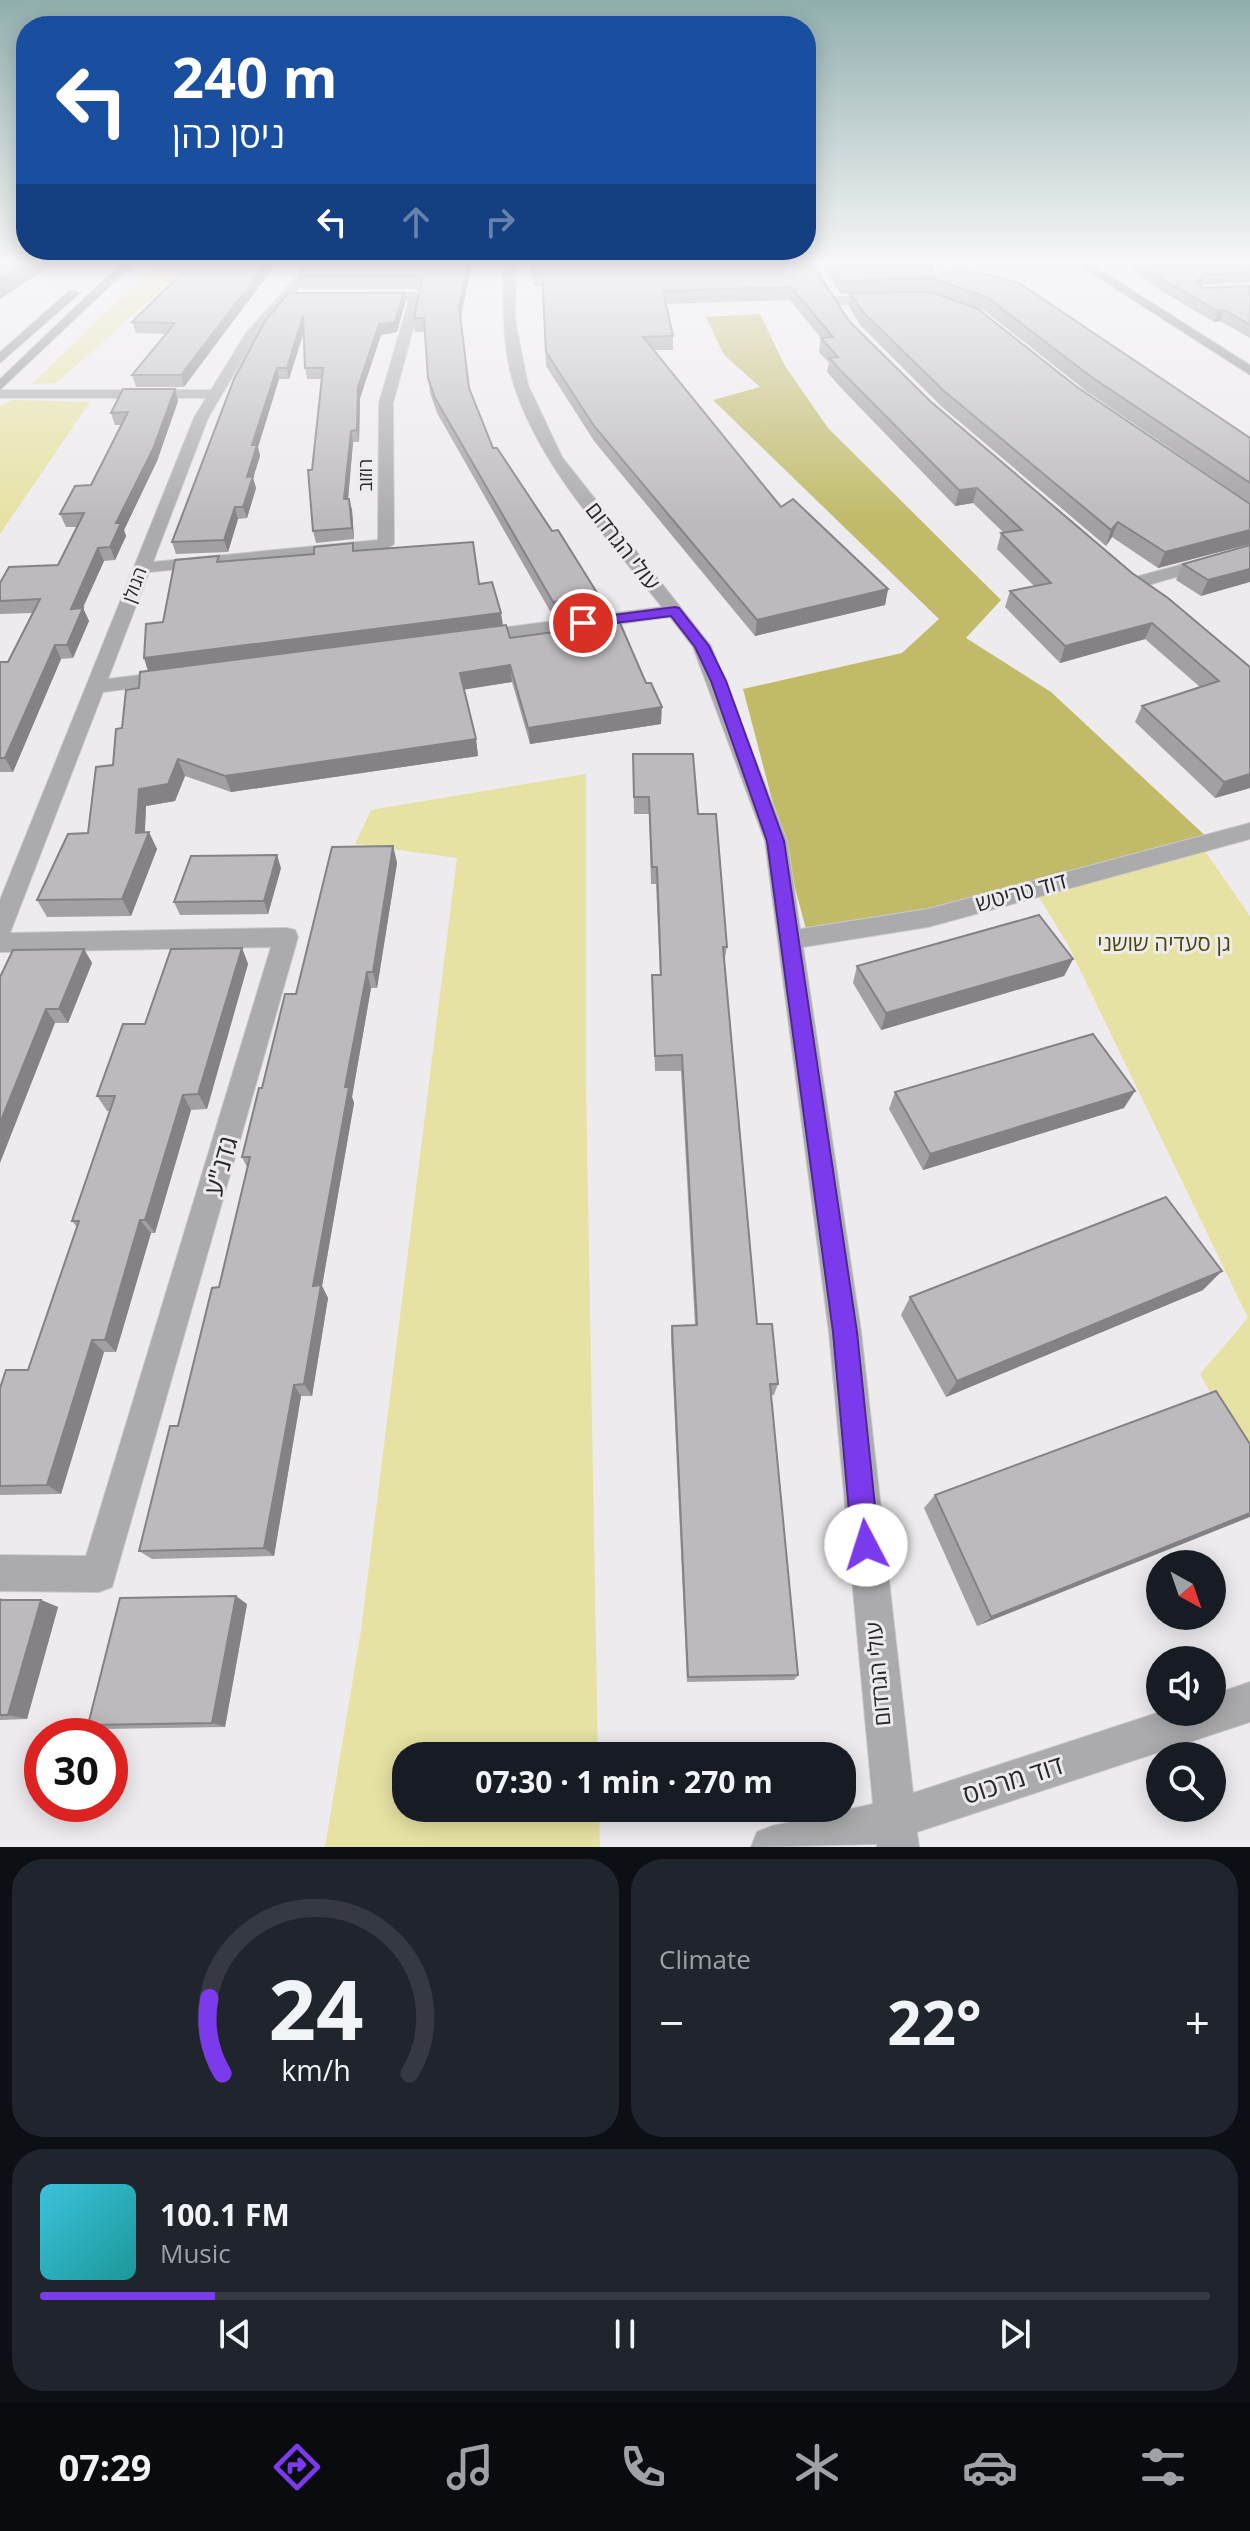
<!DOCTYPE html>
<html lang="en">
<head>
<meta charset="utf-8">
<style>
  body { margin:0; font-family:"Open Sans","Noto Sans Hebrew",sans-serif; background:#20242c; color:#f1f3f6; height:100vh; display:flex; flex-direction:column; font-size:30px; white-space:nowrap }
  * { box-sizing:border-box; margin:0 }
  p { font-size:26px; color:#9ea1a6 }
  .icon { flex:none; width:44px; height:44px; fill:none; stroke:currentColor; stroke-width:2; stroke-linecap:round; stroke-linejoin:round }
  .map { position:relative; height:1847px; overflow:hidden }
  .sheet { display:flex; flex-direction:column; gap:12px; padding:12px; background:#0d0f14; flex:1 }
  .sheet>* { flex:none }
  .top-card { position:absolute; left:16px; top:16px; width:800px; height:244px; border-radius:32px; box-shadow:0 4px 20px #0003; background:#1a4fa0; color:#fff; overflow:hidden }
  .needle { width:52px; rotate:140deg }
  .controls { position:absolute; left:1146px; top:1550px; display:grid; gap:16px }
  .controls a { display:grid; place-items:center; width:80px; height:80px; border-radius:50%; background:#171b24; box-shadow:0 4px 20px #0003; font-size:40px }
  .speed { position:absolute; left:24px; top:1718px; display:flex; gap:16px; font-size:40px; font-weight:700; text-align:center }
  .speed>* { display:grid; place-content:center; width:104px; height:104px; border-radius:50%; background:#171b24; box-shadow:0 4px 20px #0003; line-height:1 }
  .speed .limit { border:12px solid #d22; background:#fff; color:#111 }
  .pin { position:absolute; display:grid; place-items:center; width:68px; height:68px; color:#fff; margin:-34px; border:4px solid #fff; border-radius:50%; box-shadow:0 2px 8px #0007 }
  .me { position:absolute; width:88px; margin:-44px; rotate:355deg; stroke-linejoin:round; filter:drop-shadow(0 0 6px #0008) }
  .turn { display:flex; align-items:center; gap:28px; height:168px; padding:0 24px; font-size:36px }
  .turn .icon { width:104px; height:104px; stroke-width:2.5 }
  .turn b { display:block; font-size:56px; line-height:68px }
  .lanes { display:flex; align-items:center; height:76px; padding:0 24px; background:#0003; justify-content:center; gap:40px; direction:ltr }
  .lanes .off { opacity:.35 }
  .big { font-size:60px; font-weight:700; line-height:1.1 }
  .sheet .card { flex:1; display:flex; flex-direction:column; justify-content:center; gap:12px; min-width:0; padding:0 28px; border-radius:32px; background:#20242c }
  .sheet .dial { align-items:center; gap:0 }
  .dial svg { height:208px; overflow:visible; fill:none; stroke:#363941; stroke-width:7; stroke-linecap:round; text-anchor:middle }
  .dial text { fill:#f1f3f6; stroke:none }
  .song { display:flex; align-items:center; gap:24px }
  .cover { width:96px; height:96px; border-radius:12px; background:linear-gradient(135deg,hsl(190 70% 55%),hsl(180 70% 35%)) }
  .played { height:8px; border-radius:4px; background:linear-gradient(90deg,#7c3aed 15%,#363941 15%) }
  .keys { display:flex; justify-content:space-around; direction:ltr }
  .heat { display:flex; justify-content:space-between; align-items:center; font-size:44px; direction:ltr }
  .sheet .tiles { flex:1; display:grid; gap:12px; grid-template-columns:1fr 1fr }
  .card:last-child { grid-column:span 2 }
  .trip { position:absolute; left:392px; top:1742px; width:464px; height:80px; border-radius:32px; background:#171b24; box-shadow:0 4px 20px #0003; font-weight:700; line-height:80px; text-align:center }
  .dock { display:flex; height:128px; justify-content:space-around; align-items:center; background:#090b0e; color:#9ea1a6 }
  .dock .icon { width:56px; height:56px }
  .dock .selected { color:#7c3aed }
  .dock b { font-size:36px; color:#f1f3f6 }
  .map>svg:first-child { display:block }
</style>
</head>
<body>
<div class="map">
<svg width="1250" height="1847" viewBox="0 0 1250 1847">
  <rect width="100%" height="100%" fill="#eeebef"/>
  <g fill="#e6e2a3">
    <polygon points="157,264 190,264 56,383 32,384"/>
    <polygon points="12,400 90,402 0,534 0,406"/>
    <polygon points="586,774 586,1084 598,1756 406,1756 406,1808 599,1808 600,1847 325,1847 361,1630 457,858 355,844 371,810"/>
    <polygon points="1200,844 1250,916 1250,1464 1200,1374 1248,1318 1068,945 1034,889"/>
  </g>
  <polygon fill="#c0ba69" points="760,314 785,366 828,428 1001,600 966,638 1051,692 1211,841 928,918 808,937 743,689 902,653 939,619 713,400 760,387 724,355 706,317"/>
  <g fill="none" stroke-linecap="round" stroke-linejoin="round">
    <defs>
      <g id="street">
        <polygon points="308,264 320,264 255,338 208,418 153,562 378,540 379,403 409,300 368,299 368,293 372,292 416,292 422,296 393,403 394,544 386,549 149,572 108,679 172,671 182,677 172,683 103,692 10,933 286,928 295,930 298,937 112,1587 99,1592 0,1591 0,1555 86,1556 271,947 0,952 0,900 194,418 206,398 0,398 0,390 211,390 246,333"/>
        <path d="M504,264H516L515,320L528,385L562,457L711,646L787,841L800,929L928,909L1250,823V839L928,927L803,947L861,1332L913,1793L1160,1712H1212V1695L1250,1682V1722L917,1832L919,1847H877V1844L751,1847L757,1832L772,1826L873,1804L829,1332L765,841L693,647L670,617L478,643L469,637L478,631L662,607C609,539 541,469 514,385C502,346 503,304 504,264Z"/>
        <polygon points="881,294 885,295 885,301 835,305 829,301 835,297"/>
        <polygon points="1250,546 1250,556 1148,585 1160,595 1157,599 1145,599 1125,583 1128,579"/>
      </g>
      <g id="secondary">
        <polygon points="120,264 133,264 0,390 0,379"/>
        <polygon points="1077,264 1091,264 1250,365 1250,375"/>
        <polygon points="70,290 80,293 0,363 0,352"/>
      </g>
    </defs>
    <use href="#street" stroke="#cac8cb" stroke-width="2"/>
    <use href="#secondary" stroke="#cac8cb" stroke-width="2"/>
    <use href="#street" fill="#abaaac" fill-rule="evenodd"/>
    <use href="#secondary" fill="#8c8a8c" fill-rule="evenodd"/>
  </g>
  <g fill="#a2a0a3">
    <polygon points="191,264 184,387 136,387 132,375 166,334 136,333 132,322"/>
    <polygon points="472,264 460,319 469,388 493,448 599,596 600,612 554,618 437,413 430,393 425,332 415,332 414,318 420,291 416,289 302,289 299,276"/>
    <polygon points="532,264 812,264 849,321 930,401 1132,573 1250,667 1250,788 1215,798 1135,722 1142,706 1200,687 1145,639 1060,663 1005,607 1010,591 1034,586 997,549 1001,533 1004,533 973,503 955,506 844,391 827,372 829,363 819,352 821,338 790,300 666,304 673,336 673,350 654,350 781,507 888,589 885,605 755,636 594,441 546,366 543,286 533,286"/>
    <polygon points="821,264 930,264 936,278 956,266 1250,438 1250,503 1086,391 985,311 930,291 867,293 1077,387 1250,504 1250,544 1158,568 1112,537 1106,546 941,406 861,326 849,307 850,294 841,294"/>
    <polygon points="1132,264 1250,264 1250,282 1200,285 1203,288 1250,286 1250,338 1220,321 1214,322 1160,290 1131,268"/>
    <polygon points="404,293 405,303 397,332 381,335 360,398 359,442 353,442 348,499 349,499 352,510 354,539 316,543 313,531 312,470 322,379 307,379 305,368 304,332 289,379 279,379 258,447 260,456 253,478 256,488 247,518 238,519 228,552 176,554 172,542 265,321"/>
    <polygon points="178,401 157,461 124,530 126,536 115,560 104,561 83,608 89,621 73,658 61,659 13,772 0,772 0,662 8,662 33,613 0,614 0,583 58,565 77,527 66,527 60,514 91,485 121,425 115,425 111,413"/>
    <polygon points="1250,545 1201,596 1176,580 1183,564"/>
    <polygon points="562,618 661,724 530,744 512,682 464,689 476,739 478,756 231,792 185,776 175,801 146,806 145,833 157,849 131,916 47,917 37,900 88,833 113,765 510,638 563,631"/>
    <polygon points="633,754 698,814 727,947 724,963 757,1324 778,1384 774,1395 771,1395 798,1675 794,1680 687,1682 671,1338 672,1326 695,1325 681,1071 655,1071 652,975 660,975 656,884 651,884 649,814 634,814"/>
    <polygon points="393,846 397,863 377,988 371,988 352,1097 354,1103 322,1286 328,1298 312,1396 301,1396 274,1556 152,1559 139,1551 219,1287 247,1167 242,1157 262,1088 296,994"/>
    <polygon points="281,868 268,914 180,915 174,902"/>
    <polygon points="242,948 248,964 207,1109 191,1110 155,1233 151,1233 116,1352 104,1352 61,1494 0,1495 0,1388 28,1370 77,1227 72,1221 110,1111 107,1111 97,1096 145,1024"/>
    <polygon points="84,949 92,963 68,1023 55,1023 0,977"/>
    <polygon points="1073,959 1064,976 881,1030 853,983 857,966"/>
    <polygon points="895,1092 1124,1108 923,1170 889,1109"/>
    <polygon points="1203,1290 946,1397 901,1315 910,1297"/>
    <polygon points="1250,1444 977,1626 924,1508 935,1495"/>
    <polygon points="0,1598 4,1600 41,1600 58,1607 27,1719 0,1720"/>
    <polygon points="247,1604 225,1727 105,1729 88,1725"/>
  </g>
  <g fill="#848284">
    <polygon points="22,264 54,264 0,299 0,278"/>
    <polygon points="266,264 276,264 184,387 181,375"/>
    <polygon points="468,264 472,264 460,320 459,306"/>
    <polygon points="1205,275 1201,285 1196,281"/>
    <polygon points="404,293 405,303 397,332 381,335 360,398 359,442 357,430 358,387 379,324"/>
    <polygon points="1224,310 1220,321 1214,322 1218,311"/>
    <polygon points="303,316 305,327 289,379 287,368"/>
    <polygon points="277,368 279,379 258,447 260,456 253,478 256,488 247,518 243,507 252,445"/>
    <polygon points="175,389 178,401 157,461 124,530 126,536 115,560 110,547 116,523"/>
    <polygon points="351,431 353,442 347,511 344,499"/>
    <polygon points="977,488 973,503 955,506 959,490"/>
    <polygon points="349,499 352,510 354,539 352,528"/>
    <polygon points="235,507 238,519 228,552 224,540"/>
    <polygon points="1118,522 1112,537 1106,546 1111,530"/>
    <polygon points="1250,530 1250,544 1158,568 1165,552"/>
    <polygon points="98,548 104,561 76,622 71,609"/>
    <polygon points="1250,569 1250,582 1201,596 1208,580"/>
    <polygon points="888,589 885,605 755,636 757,620"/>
    <polygon points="599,596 600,612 554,618 553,602"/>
    <polygon points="83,608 89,621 73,658 67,645"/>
    <polygon points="501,613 503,625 148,671 144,658"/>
    <polygon points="1152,623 1145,639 1060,663 1065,646"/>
    <polygon points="55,645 61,659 13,772 5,758"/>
    <polygon points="510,665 512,682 462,690 460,673"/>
    <polygon points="662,707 661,724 530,744 528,728"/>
    <polygon points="476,739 478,756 231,792 225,776"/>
    <polygon points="178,759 185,776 175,801 146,806 144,845 149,832 157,849 131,916 122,899 136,833 139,789"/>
    <polygon points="1250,774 1250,788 1215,798 1224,782"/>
    <polygon points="393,846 397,863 377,988 373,972"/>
    <polygon points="277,855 281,868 268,914 264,901"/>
    <polygon points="242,948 248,964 207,1109 198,1094"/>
    <polygon points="84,949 92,963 68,1023 59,1009"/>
    <polygon points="1073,959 1064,976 881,1030 886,1013"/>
    <polygon points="367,972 371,988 352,1097 354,1103 322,1286 328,1298 312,1396 304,1384 313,1286 345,1087"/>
    <polygon points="46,1009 55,1023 0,1163 0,1123"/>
    <polygon points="1135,1091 1124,1108 923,1170 930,1154"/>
    <polygon points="183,1095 191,1110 155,1233 145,1220"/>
    <polygon points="140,1220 151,1233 116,1352 105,1340"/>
    <polygon points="1222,1271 1203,1290 946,1397 957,1381"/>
    <polygon points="92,1340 104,1352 61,1494 47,1485"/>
    <polygon points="294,1385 301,1396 274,1556 264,1548"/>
    <polygon points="1250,1513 1250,1517 977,1626 991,1617"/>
    <polygon points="236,1596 247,1604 225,1727 212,1723"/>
    <polygon points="41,1600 58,1607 27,1719 8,1715"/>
  </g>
  <g fill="#bcbabd" stroke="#848284" stroke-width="2">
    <polygon points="0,264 22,264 0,278"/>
    <polygon points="191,264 266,264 181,375 132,375 175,323 132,322"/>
    <polygon points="308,264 468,264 459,306 469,388 493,448 497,448 552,531 558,530 599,596 553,602 435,398 428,378 424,318 414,318 422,280 414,276 299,276"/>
    <polygon points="532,264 812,264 849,321 930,401 1132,573 1168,598 1250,667 1250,774 1224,782 1142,706 1219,681 1152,623 1065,646 1010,591 1051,583 1001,533 1022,530 977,488 959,490 846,376 829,358 838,357 821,338 833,337 791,287 663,291 673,336 643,337 781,507 793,499 888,589 757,620 594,426 546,352 542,273 532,273"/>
    <polygon points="831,264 930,264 936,278 956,266 1019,283 1250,438 1250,483 1090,376 988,298 932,278 842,281"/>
    <polygon points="1142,264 1250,264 1250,272 1205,275 1196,281 1203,288 1250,286 1250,325 1224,310 1218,311 1164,280"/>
    <polygon points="931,292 978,309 1077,387 1250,504 1250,530 1165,552 1118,522 1111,530 944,391 863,312 850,293"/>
    <polygon points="288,293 404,293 395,322 379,324 358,387 357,430 351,431 344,499 349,499 352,528 313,531 308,470 312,470 323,368 305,368 303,316 287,368 277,368 252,445 257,445 247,477 253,476 243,507 235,507 224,540 172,542 234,379 265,321"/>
    <polygon points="123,389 175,389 153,449 116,523 121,523 110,547 98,548 71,609 83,608 67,645 55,645 5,758 0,758 0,662 8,662 40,599 0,601 0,583 9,567 58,565 84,513 60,514 75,486 91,485 128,412 111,413"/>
    <polygon points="473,542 479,584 492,582 501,613 144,658 146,624 163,622 175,560 219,556 217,562 314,554 314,547 353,543 353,551"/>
    <polygon points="1250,545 1250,569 1208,580 1183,564"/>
    <polygon points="609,612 617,623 620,623 646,683 651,683 662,707 528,728 510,665 460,673 476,739 225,776 178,759 168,784 139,789 136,833 149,832 122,899 37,900 68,834 88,833 96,767 113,765 116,729 122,728 126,690 139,688 140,672 506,625 510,638 569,630 562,618"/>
    <polygon points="633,754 693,754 698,814 716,814 727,947 723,947 757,1324 772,1324 778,1384 770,1384 798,1675 688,1677 672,1326 697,1325 682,1055 655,1056 652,975 661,975 657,867 652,867 649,797 634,797"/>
    <polygon points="393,846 373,972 367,972 345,1087 349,1087 313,1286 321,1285 304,1384 294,1385 264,1548 139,1551 170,1426 178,1426 212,1288 219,1287 250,1157 242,1157 259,1088 262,1088 285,994 296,994 332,847"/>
    <polygon points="277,855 264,901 174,902 191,856"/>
    <polygon points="1039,915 1073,959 886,1013 857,966"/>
    <polygon points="242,948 198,1094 183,1095 145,1220 140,1220 105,1340 92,1340 47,1485 0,1486 0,1388 6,1370 28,1370 79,1221 72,1221 115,1096 97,1096 123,1024 145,1024 171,949"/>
    <polygon points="84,949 59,1009 46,1009 0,1123 0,977 13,950"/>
    <polygon points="1093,1034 1135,1091 930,1154 895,1092"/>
    <polygon points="1166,1197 1222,1271 957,1381 910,1297"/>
    <polygon points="1216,1391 1250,1444 1250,1513 991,1617 935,1495"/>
    <polygon points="236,1596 212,1723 88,1725 120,1598"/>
    <polygon points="0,1600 41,1600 8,1715 0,1715"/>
  </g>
  <linearGradient id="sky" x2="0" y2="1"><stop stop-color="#91afae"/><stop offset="0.5" stop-color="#f7f6f8"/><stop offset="1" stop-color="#f7f6f8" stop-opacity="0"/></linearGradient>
  <rect width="1250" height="523" fill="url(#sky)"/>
  <polygon fill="#7c3aed" stroke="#51269a" stroke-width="2" points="675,607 679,608 709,646 726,681 784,841 857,1332 879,1545 875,1555 866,1559 856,1555 852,1545 833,1332 767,841 711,681 695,647 671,616 583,627 576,623 583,619"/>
  <g text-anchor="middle" stroke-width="6" stroke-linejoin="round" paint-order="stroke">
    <g font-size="18" fill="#282728" stroke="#eeebef">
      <text transform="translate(366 475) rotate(-90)" y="6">רוזוב</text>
      <text transform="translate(135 585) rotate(-69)" y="6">הגולן</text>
    </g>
    <g font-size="22" fill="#282728" stroke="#eeebef">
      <text transform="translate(623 546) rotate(52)" y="8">עולי הגרדום</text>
      <text transform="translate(1021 892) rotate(-15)" y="8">דוד טריטש</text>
      <text transform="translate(878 1674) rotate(-95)" y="8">עולי הגרדום</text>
    </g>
    <g font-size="22" fill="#4c4705" stroke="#eeebef">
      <text x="1164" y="951">גן סעדיה שושני</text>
    </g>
    <g font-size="26" fill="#282728" stroke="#eeebef">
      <text transform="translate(221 1166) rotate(-74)" y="9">גדנ"ע</text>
      <text transform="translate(1013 1780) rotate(-18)" y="9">דוד מרכוס</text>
    </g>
  </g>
</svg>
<div class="controls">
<a><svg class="needle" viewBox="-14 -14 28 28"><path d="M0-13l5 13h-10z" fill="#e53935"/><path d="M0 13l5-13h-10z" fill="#9ea1a6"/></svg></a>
<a><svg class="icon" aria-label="sound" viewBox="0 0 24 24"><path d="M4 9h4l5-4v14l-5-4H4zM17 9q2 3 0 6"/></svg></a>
<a><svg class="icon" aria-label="search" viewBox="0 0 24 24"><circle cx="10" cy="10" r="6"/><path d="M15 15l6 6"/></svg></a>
</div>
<div class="speed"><div class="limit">30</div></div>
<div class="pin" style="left:583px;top:623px;background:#d93025"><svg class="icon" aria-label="arrive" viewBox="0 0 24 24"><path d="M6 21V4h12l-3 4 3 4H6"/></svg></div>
<svg class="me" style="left:866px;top:1545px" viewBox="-20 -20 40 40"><circle r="19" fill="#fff"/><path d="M0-13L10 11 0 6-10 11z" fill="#7c3aed"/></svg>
<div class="trip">07:30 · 1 min · 270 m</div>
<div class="top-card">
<div class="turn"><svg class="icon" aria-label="left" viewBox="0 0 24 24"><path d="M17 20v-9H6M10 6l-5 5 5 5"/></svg><div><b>240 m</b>ניסן כהן</div></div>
<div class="lanes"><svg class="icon" aria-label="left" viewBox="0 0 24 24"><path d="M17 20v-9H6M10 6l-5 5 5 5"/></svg><svg class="icon off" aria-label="ahead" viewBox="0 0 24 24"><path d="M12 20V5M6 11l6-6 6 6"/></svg><svg class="icon off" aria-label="right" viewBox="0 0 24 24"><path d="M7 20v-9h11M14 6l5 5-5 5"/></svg></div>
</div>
</div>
<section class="sheet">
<div class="tiles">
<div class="card dial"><svg viewBox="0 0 100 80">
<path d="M14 69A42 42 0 1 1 86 69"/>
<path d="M14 69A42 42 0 0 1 9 40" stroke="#7c3aed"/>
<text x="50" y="56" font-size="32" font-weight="700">24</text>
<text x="50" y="72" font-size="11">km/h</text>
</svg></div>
<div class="card"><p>Climate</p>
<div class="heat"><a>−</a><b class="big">22°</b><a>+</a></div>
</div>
<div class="card">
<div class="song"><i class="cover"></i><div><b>100.1 FM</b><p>Music</p></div></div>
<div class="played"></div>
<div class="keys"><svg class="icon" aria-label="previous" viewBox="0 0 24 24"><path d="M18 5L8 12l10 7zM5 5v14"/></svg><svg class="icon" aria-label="pause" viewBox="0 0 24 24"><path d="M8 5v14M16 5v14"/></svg><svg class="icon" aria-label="next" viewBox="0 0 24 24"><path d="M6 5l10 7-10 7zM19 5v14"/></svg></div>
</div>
</div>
</section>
<nav class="dock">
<b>07:29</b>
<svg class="icon selected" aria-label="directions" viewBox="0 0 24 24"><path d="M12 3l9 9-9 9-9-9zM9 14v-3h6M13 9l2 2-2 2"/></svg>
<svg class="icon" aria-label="music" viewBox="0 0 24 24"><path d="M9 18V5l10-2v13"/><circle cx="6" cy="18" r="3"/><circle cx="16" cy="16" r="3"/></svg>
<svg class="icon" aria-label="phone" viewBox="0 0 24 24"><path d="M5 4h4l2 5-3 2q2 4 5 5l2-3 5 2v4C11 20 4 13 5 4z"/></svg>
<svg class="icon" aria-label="climate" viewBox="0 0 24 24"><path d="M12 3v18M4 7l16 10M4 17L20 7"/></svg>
<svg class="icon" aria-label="car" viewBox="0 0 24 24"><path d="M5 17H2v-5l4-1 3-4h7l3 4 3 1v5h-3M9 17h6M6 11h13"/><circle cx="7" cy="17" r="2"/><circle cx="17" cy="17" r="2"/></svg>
<svg class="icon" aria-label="filters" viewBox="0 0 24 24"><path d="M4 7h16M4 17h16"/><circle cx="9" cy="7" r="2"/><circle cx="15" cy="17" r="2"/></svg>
</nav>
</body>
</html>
